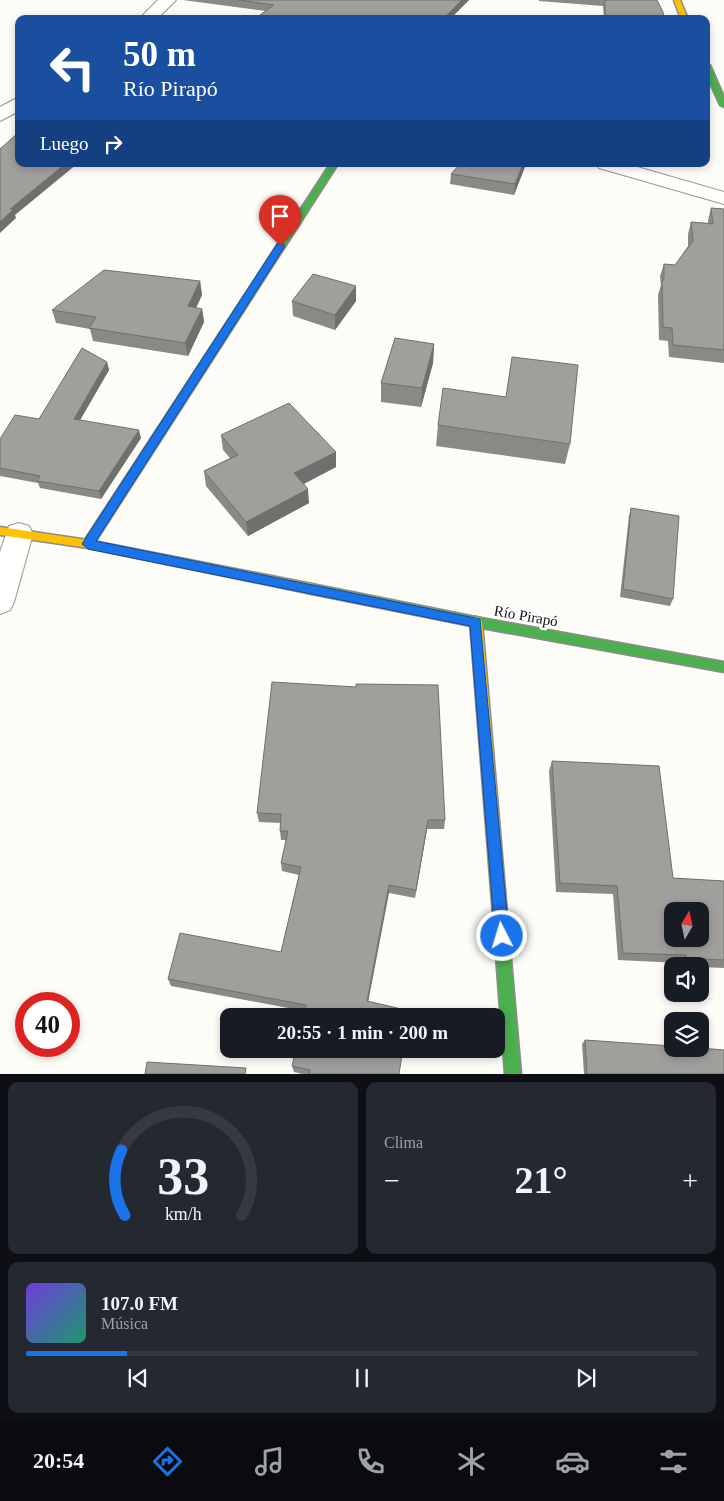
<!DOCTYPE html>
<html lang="es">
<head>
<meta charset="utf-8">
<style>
  body { margin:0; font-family:Georgia,serif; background:#242831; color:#f1f3f6; height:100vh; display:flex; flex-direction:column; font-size:19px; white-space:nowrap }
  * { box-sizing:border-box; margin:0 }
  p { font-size:16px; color:#9ea1a6 }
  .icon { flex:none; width:28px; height:28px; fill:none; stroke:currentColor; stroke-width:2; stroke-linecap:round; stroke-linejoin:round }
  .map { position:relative; height:1074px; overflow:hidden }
  .panel { display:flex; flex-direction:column; gap:8px; padding:8px; background:#0d0f14; flex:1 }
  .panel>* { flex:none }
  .top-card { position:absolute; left:15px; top:15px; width:695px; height:152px; border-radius:10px; box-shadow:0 2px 8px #0003; background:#1a4fa0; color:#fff; overflow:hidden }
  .needle { width:32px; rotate:9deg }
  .tools { position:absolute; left:664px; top:902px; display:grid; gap:10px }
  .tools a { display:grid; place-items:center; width:45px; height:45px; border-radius:10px; background:#171b24; box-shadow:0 2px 8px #0003; font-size:25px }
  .speed { position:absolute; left:15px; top:992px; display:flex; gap:10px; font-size:25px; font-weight:700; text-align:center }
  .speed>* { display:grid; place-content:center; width:65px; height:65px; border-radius:50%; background:#171b24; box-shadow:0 2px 8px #0003; line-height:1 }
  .speed .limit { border:8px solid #d22; background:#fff; color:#111 }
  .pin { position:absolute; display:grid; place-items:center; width:42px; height:42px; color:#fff; margin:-51px -21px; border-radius:50% 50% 50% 0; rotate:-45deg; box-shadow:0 0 5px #0007 }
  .pin .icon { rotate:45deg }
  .me { position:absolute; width:55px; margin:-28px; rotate:355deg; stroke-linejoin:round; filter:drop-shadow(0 0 4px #0008) }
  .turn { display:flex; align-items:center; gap:18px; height:105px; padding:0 25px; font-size:22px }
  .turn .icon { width:65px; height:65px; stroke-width:2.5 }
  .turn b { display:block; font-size:35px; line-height:42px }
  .then { display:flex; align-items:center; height:48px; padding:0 25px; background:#0003; gap:10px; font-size:19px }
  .big { font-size:38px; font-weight:600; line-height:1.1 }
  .panel .tile { flex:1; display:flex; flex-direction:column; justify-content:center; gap:8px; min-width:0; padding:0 18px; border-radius:10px; background:#242831 }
  .panel .dial { align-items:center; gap:0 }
  .dial svg { height:130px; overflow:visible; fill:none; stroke:#363941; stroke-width:7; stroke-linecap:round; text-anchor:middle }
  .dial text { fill:#f1f3f6; stroke:none }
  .song { display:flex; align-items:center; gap:15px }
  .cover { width:60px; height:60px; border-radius:8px; background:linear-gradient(135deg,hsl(260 70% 55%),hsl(160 70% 35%)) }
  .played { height:5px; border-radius:2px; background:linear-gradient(90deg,#1a73e8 15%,#363941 15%) }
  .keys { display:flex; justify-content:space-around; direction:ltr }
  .heat { display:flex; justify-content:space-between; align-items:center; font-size:28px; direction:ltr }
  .panel .tiles { flex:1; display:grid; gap:8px; grid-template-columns:1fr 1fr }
  .tile:last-child { grid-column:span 2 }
  .trip { position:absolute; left:220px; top:1008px; width:285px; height:50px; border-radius:10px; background:#171b24; box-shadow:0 2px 8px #0003; font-weight:600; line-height:50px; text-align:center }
  .tabs { display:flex; height:80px; justify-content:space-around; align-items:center; background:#090b0e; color:#9ea1a6 }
  .tabs .icon { width:35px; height:35px }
  .tabs .current { color:#1a73e8 }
  .tabs b { font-size:22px; color:#f1f3f6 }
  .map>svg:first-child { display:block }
</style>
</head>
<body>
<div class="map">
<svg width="724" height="1074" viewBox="0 0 724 1074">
  <rect width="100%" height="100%" fill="#fdfcf7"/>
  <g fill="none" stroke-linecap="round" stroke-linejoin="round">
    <defs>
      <g id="street">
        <polygon points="158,0 176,0 157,19 139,19"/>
        <polygon points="19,97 19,111 0,121 0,107"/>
        <polygon points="596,164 627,164 724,192 724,204 599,168"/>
        <polygon points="19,523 29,526 33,534 14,602 10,610 0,614 0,552 9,526"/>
      </g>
      <g id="fast">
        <polygon points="706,63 710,65 724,97 724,107 720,105 706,74"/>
        <polygon points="330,164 338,164 92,547 84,547 82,544 84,541"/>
        <polygon points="312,584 476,617 724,662 724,672 476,627 312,594 308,592 306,589 308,586"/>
        <polygon points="498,883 503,885 505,890 521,1074 505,1074 491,890 493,885"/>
      </g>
      <g id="slow">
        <polygon points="674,0 680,0 688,19 681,19"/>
        <polygon points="0,527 88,540 312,584 316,586 318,589 316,592 312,594 88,548 0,535"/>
        <polygon points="476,617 480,618 482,622 505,890 503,895 498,897 493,895 491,890 470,622 472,618"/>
      </g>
    </defs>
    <use href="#street" stroke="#979795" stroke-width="2"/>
    <use href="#fast" stroke="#8e8d8b" stroke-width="3"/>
    <use href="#slow" stroke="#8e8d8b" stroke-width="3"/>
    <use href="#street" fill="#fffffe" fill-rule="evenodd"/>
    <use href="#fast" fill="#4caf50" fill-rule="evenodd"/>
    <use href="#slow" fill="#ffc107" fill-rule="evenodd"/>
  </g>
  <g fill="#8a8986">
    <polygon points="183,0 469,0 450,19 261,19 260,15 266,11"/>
    <polygon points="539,0 657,0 664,19 604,19 603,6 539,1"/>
    <polygon points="526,164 514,195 450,184 451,174"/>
    <polygon points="651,164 664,164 662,167"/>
    <polygon points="711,208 724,209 724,363 669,357 668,341 659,340 658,295 661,285 660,276 664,264 675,265 688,246 688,234 691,222 708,223 708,220"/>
    <polygon points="200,281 202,295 196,308 202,309 204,322 188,356 93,341 90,329 56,323 52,310"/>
    <polygon points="356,286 356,301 335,330 293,316 292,301"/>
    <polygon points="434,344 433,363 421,407 381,402 381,383"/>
    <polygon points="107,362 109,370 80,420 141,438 101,499 40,488 38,483 0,476 0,439 39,419"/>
    <polygon points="438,425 570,444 565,464 436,446"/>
    <polygon points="221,435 336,452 336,467 304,484 309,503 248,536 206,486 204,471 230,458 223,450"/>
    <polygon points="631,508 673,599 670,606 620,597 629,516"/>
    <polygon points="552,761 673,878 724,881 724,968 680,966 680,963 618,960 613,894 556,892 549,771"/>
    <polygon points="257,813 445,820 444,829 427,829 415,898 389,893 304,1011 171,986 168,979 281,952 299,875 282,871 281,863 286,840 281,840 280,831 281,823 259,822"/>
    <polygon points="585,1040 724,1074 584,1074 582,1044"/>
    <polygon points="292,1066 399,1074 302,1074 294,1072"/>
  </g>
  <g fill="#716f6d">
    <polygon points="462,0 469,0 450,19 443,19"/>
    <polygon points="65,164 77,164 15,215 16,218 0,233 0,222 10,209"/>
    <polygon points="523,164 526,164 514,195 515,184"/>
    <polygon points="200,281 202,295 190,320 188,306"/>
    <polygon points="356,286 356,301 335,330 335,315"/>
    <polygon points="202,309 204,322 188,356 185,343"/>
    <polygon points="434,344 433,363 421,407 422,388"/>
    <polygon points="107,362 109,370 76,427 74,419"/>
    <polygon points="139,430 141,438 101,499 99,491"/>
    <polygon points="336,452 336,467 295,488 294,473"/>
    <polygon points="308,489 309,503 248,536 246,522"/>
    <polygon points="428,820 427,829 415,898 416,890"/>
    <polygon points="389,885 389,893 367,1008 367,1001"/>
  </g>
  <g fill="#a19f9c" stroke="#716f6d" fill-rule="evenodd">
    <polygon points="238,0 462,0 443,19 273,19 260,15 274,5"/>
    <polygon points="605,0 657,0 663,12 664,19 605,19"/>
    <polygon points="19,132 19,164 65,164 10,209 13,210 0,222 0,149"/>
    <polygon points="460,164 523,164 515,184 451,174"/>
    <polygon points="711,208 724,209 724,350 673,345 672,328 663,327 662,282 664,278 664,264 675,265 693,241 691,222 713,224"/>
    <polygon points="104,270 200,281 188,306 202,309 185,343 89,328 96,317 52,310"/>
    <polygon points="313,274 356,286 335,315 292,301"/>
    <polygon points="395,338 434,344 422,388 381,383"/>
    <polygon points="82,348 107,362 74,419 139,430 99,491 37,481 40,476 0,468 0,439 15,415 39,419"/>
    <polygon points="512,357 578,365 570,444 438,425 443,388 506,397"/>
    <polygon points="289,403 336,452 294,473 308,489 246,522 204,471 238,455 221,435"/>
    <polygon points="631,508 679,516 673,599 623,589"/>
    <polygon points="272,682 356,687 356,684 438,685 445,820 428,820 416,890 389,885 367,1001 410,1011 409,1016 303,1016 306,1005 168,979 180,933 281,952 301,867 281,863 288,831 280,831 281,814 257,813"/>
    <path d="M552,761L659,766L673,878L724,881V960L686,958V955L623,953L617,886L560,883ZM672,911H700V939H672Z"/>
    <polygon points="585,1040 672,1046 672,1049 700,1048 724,1050 724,1074 587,1074"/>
    <polygon points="296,1049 403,1049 399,1074 309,1074 310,1070 292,1066"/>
    <polygon points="147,1062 246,1068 245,1074 145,1074"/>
  </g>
  <polygon fill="#1a73e8" stroke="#114b97" points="277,244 283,244 285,246 96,541 480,619 509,936 507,941 502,944 497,941 495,936 470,626 88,549 82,544"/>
  <g text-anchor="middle" stroke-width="5" stroke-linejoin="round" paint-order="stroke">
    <g font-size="15" fill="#111" stroke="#fff">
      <text transform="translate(526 616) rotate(10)" y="5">Río Pirapó</text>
    </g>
  </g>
</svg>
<div class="tools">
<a><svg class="needle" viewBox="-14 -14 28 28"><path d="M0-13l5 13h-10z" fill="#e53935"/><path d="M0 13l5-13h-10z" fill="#9ea1a6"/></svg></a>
<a><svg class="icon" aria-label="sound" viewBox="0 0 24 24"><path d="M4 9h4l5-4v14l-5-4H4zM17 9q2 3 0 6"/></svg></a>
<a><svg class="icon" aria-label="layers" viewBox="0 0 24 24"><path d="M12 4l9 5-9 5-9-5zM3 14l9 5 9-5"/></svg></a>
</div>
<div class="speed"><div class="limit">40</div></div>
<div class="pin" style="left:280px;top:246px;background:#d93025"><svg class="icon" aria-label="arrive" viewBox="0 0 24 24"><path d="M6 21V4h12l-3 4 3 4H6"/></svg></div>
<svg class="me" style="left:502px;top:936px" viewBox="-20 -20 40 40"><circle r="17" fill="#1a73e8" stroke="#fff" stroke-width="3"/><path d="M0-11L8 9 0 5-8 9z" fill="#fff"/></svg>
<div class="trip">20:55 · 1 min · 200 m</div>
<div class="top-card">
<div class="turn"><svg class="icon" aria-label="left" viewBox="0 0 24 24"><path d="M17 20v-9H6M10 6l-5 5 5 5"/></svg><div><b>50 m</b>Río Pirapó</div></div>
<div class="then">Luego<svg class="icon" aria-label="right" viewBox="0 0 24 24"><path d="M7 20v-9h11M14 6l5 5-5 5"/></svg></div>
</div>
</div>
<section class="panel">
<div class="tiles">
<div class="tile dial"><svg viewBox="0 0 100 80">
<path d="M14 69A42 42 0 1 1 86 69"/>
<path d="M14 69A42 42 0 0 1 12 29" stroke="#1a73e8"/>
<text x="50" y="56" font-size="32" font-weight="700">33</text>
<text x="50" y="72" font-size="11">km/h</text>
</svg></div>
<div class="tile"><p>Clima</p>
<div class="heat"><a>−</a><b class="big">21°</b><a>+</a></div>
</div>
<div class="tile">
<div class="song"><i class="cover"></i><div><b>107.0 FM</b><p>Música</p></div></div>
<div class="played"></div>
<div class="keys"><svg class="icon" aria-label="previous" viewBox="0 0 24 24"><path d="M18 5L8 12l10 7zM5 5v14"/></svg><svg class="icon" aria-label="pause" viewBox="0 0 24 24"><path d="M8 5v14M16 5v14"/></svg><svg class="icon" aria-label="next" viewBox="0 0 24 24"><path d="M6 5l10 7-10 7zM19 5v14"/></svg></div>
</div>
</div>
</section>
<nav class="tabs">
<b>20:54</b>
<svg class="icon current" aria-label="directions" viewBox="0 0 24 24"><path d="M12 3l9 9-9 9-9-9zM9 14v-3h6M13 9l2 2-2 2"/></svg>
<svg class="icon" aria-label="music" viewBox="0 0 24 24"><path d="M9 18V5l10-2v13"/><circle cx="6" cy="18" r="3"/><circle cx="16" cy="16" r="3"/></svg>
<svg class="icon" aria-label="phone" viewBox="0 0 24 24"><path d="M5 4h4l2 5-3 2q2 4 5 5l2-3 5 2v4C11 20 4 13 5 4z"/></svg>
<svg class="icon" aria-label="climate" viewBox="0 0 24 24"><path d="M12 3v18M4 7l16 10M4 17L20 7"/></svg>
<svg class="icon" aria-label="car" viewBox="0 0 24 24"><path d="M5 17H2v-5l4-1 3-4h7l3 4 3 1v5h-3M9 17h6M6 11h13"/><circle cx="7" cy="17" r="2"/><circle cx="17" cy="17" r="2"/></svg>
<svg class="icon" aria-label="filters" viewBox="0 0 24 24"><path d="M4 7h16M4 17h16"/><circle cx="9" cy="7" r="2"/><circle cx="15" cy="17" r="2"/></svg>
</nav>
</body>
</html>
